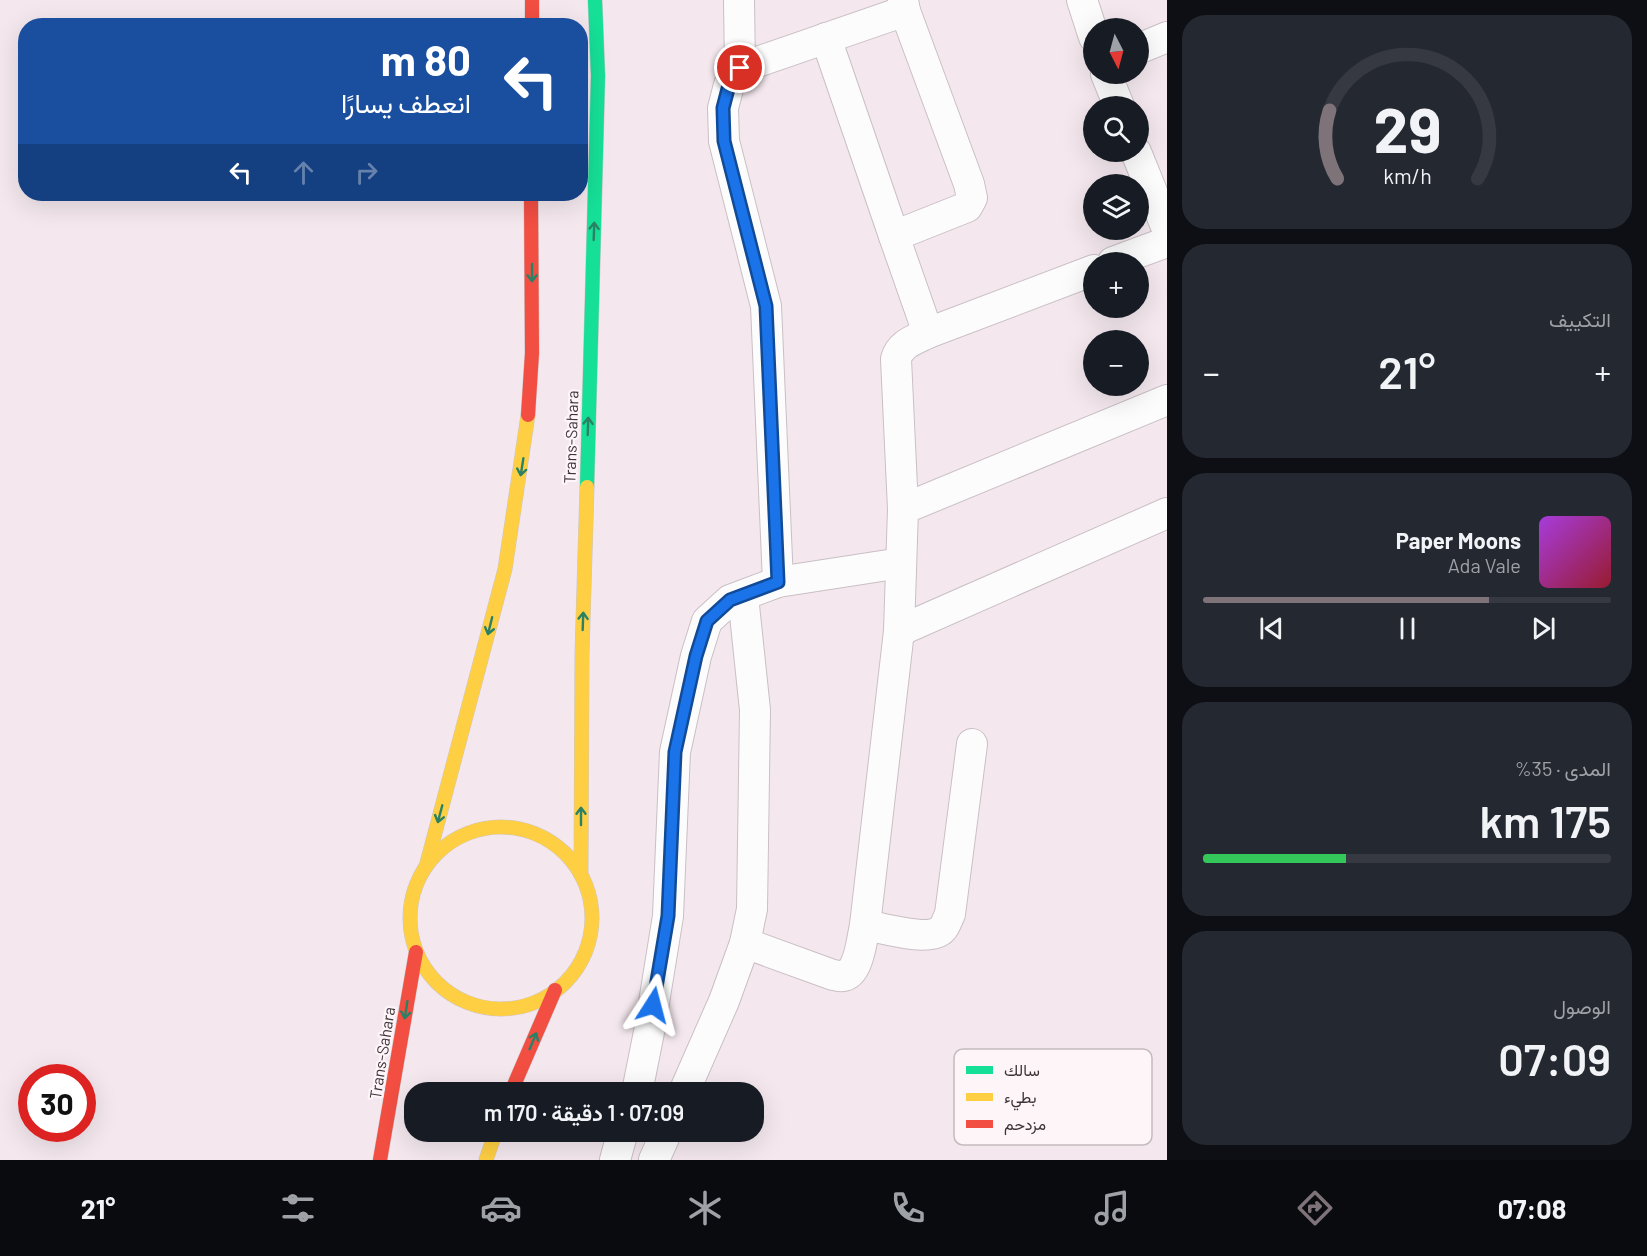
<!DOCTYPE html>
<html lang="ar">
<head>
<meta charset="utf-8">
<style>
  body { margin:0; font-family:Barlow,Vazirmatn,sans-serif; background:#242831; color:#f1f3f6; direction:rtl; height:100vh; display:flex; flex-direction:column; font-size:22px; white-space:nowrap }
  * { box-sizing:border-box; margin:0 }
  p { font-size:20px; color:#9ea1a6 }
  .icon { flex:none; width:33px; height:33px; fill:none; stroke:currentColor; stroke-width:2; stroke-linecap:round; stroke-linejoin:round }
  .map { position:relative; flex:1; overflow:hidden; direction:ltr }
  .side { display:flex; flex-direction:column; gap:15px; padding:15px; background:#0d0f14; width:480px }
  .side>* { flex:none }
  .banner { position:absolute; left:18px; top:18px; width:570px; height:183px; border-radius:24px; box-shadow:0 6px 24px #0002; direction:rtl; background:#1a4fa0; color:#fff; overflow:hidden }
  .needle { width:39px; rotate:174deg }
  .fabs { position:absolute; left:1083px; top:18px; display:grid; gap:12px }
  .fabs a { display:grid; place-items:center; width:66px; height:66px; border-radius:50%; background:#171b24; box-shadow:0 6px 24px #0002; font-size:30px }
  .speed { position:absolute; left:18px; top:1064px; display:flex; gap:12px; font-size:30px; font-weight:700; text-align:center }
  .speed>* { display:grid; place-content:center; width:78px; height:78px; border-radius:50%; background:#171b24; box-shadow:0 6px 24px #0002; line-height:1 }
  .speed .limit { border:9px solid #d22; background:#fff; color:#111 }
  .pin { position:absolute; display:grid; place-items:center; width:51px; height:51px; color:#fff; margin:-26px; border:3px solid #fff; border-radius:50%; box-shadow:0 2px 6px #0007 }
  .me { position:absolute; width:66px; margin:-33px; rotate:9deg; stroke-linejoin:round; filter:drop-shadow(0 0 4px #0008) }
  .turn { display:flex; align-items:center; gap:21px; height:126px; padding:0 18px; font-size:27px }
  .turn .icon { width:78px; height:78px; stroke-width:2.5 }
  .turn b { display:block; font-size:42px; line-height:51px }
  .lanes { display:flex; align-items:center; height:57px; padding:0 18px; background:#0003; justify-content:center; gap:30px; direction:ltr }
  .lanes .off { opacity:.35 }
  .big { font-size:45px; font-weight:600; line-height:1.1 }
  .side .tile { flex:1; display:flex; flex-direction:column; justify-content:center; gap:9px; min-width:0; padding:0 21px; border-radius:24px; background:#242831 }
  .side .dial { align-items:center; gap:0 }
  .dial svg { height:156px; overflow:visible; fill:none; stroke:#363941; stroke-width:7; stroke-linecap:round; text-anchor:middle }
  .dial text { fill:#f1f3f6; stroke:none }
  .song { display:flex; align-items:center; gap:18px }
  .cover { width:72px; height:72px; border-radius:9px; background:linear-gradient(135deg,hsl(280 70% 55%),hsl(350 70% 35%)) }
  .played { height:6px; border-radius:3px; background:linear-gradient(90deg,#7d7378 70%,#363941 70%) }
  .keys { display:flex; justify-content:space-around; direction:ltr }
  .heat { display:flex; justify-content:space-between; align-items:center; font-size:33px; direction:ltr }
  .charge { height:9px; border-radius:4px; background:linear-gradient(90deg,#34c759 35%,#363941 0) }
  .trip { position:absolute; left:404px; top:1082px; width:360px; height:60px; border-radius:24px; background:#171b24; box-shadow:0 6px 24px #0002; font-weight:600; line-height:60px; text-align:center; direction:rtl }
  .tabs { display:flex; height:96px; justify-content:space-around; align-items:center; background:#090b0e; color:#9ea1a6 }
  .tabs .icon { width:42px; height:42px }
  .tabs .selected { color:#7d7378 }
  .tabs b { font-size:27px; color:#f1f3f6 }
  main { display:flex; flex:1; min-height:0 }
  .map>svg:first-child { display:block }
</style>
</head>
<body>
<main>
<section class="side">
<div class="tile dial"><svg viewBox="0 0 100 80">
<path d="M14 69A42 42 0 1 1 86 69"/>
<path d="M14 69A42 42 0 0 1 10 34" stroke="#7d7378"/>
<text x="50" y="56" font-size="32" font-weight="700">29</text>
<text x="50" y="72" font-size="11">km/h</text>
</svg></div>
<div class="tile"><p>التكييف</p>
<div class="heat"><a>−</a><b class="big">21°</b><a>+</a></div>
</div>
<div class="tile">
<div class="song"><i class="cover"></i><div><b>Paper Moons</b><p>Ada Vale</p></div></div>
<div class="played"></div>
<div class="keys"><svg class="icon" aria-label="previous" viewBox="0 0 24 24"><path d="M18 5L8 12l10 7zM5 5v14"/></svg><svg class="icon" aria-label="pause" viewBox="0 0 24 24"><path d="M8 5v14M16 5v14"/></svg><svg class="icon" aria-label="next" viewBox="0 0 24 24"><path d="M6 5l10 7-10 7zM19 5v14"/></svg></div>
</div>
<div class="tile"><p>المدى · 35%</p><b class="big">175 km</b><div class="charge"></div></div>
<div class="tile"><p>الوصول</p><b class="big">07:09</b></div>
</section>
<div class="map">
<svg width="1167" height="1160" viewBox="0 0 1167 1160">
  <rect width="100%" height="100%" fill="#f4e8ee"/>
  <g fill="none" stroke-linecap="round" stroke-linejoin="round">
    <defs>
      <g id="street">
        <polyline points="739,0 740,68"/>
        <polyline points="1082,0 1094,37"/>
        <polyline points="826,38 894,236"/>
        <polyline points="1138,49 1167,37"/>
        <polyline points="1106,74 1119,106"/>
        <polyline points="1136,152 1167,229"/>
        <polyline points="1113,262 1167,242"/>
        <polyline points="928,333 1094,270"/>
        <polyline points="903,509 1167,400"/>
        <polyline points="778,582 766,306 724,141 723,108 729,85 740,68 905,11"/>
        <polyline points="899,631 1167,513"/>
        <path d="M865,925C882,928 926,941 940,931C945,928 947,920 950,914L972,744"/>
        <path d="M745,943L833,975C836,975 840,977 843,976C859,974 862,938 865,925L899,631L903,509L896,359C900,344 914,340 928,333L894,236L967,207L972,198L969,184L905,11L903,0"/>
        <polyline points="637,1092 650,1027 668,916 675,752 696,656 707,621 730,600 778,582 901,563"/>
        <polyline points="684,1092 724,1001 745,943 752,909 755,710 743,596"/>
        <polyline points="615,1160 623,1131"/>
        <polyline points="654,1160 667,1131"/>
      </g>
      <polyline id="fast" points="587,487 598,76 595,0"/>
      <g id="slow">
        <circle cx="501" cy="918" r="91"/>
        <polyline points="427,863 505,569 528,415"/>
        <polyline points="581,875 582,654 587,487"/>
        <polyline points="486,1160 496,1131"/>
      </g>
      <g id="jam">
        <polyline points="532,0 532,26"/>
        <polyline points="528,415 532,353 531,194"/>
        <polyline points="511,1092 555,990"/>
        <polyline points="380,1160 416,952"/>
      </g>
    </defs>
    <use href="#street" stroke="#c9bfc4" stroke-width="32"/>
    <use href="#fast" stroke="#cdc7c9" stroke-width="15"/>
    <use href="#slow" stroke="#cdc7c9" stroke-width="15"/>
    <use href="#jam" stroke="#cdc7c9" stroke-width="15"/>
    <use href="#street" stroke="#fdfcfc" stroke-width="30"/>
    <use href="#fast" stroke="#16e098" stroke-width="14"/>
    <use href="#slow" stroke="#ffcf43" stroke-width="14"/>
    <use href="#jam" stroke="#f24e42" stroke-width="14"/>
  </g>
  <defs><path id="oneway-shaft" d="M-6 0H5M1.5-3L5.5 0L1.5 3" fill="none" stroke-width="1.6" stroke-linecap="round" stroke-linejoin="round" transform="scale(1.5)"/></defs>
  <g stroke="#2b8164">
    <use href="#oneway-shaft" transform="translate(594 231) rotate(-88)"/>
    <use href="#oneway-shaft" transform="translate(532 273) rotate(90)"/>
    <use href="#oneway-shaft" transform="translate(588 426) rotate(-88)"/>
    <use href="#oneway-shaft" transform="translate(522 467) rotate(99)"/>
    <use href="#oneway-shaft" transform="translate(583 621) rotate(-88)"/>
    <use href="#oneway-shaft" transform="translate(490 626) rotate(104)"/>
    <use href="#oneway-shaft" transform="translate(440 814) rotate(105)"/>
    <use href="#oneway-shaft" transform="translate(581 816) rotate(-90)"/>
    <use href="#oneway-shaft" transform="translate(406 1010) rotate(99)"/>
    <use href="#oneway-shaft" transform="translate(533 1041) rotate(-67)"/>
  </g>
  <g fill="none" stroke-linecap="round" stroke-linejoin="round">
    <defs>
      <polyline id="route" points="653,1005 668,916 675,752 696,656 707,621 730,600 778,582 766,306 724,141 723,108 729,85 740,68"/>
    </defs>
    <use href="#route" stroke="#114b97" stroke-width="15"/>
    <use href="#route" stroke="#1a73e8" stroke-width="10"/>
  </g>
  <g text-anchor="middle" stroke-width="4.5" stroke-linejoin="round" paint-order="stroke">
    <g font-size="16" fill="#3d3439" stroke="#fef5f9">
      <text transform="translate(571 437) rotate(-88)" y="6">Trans-Sahara</text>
      <text transform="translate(382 1053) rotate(-81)" y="6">Trans-Sahara</text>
    </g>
  </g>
  <rect x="954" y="1049" width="198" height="96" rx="9" fill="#fef5f9" stroke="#c4bbbf" stroke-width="1.5"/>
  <rect x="966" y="1066" width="27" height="8" fill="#16e098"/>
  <rect x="966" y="1093" width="27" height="8" fill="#ffcf43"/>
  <rect x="966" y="1120" width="27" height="8" fill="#f24e42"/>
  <g font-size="16" fill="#3d3439">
    <text x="1004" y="1076">سالك</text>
    <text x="1004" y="1103">بطيء</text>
    <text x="1004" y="1130">مزدحم</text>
  </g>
</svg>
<div class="fabs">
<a><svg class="needle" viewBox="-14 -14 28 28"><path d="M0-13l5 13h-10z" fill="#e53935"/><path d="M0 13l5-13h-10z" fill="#9ea1a6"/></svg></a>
<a><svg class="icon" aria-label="search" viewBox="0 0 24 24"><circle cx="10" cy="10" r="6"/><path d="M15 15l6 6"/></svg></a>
<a><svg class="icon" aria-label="layers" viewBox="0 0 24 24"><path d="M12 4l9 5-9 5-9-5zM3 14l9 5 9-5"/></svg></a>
<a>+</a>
<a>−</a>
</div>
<div class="speed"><div class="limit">30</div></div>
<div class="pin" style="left:740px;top:68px;background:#d93025"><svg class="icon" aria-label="arrive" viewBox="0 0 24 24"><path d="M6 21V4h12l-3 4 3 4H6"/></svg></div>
<svg class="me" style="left:653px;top:1005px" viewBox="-20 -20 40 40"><path d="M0-17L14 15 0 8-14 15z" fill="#1a73e8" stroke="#fff" stroke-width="4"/></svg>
<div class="trip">07:09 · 1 دقيقة · 170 m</div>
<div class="banner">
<div class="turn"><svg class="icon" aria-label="left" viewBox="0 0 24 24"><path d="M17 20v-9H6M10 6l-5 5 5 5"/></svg><div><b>80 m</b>انعطف يسارًا</div></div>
<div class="lanes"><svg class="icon" aria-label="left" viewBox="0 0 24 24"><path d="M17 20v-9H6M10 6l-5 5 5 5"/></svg><svg class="icon off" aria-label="ahead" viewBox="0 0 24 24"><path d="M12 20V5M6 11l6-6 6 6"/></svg><svg class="icon off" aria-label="right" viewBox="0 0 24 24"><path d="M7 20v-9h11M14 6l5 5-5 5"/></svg></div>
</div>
</div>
</main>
<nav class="tabs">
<b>07:08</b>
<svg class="icon selected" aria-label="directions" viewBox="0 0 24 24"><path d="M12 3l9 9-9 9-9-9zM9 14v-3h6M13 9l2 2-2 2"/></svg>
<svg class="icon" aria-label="music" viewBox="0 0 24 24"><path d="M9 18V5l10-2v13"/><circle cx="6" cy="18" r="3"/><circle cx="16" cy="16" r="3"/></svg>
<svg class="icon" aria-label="phone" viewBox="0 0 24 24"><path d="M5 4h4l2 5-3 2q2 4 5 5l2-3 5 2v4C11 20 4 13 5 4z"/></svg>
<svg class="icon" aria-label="climate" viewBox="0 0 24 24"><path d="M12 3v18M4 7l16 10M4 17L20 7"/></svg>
<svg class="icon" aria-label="car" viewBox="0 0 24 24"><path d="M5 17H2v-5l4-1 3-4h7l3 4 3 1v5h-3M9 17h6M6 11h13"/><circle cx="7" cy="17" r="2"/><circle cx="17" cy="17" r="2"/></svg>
<svg class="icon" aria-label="filters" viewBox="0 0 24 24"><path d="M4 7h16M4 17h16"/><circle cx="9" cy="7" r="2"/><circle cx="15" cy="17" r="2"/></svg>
<b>21°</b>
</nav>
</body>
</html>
